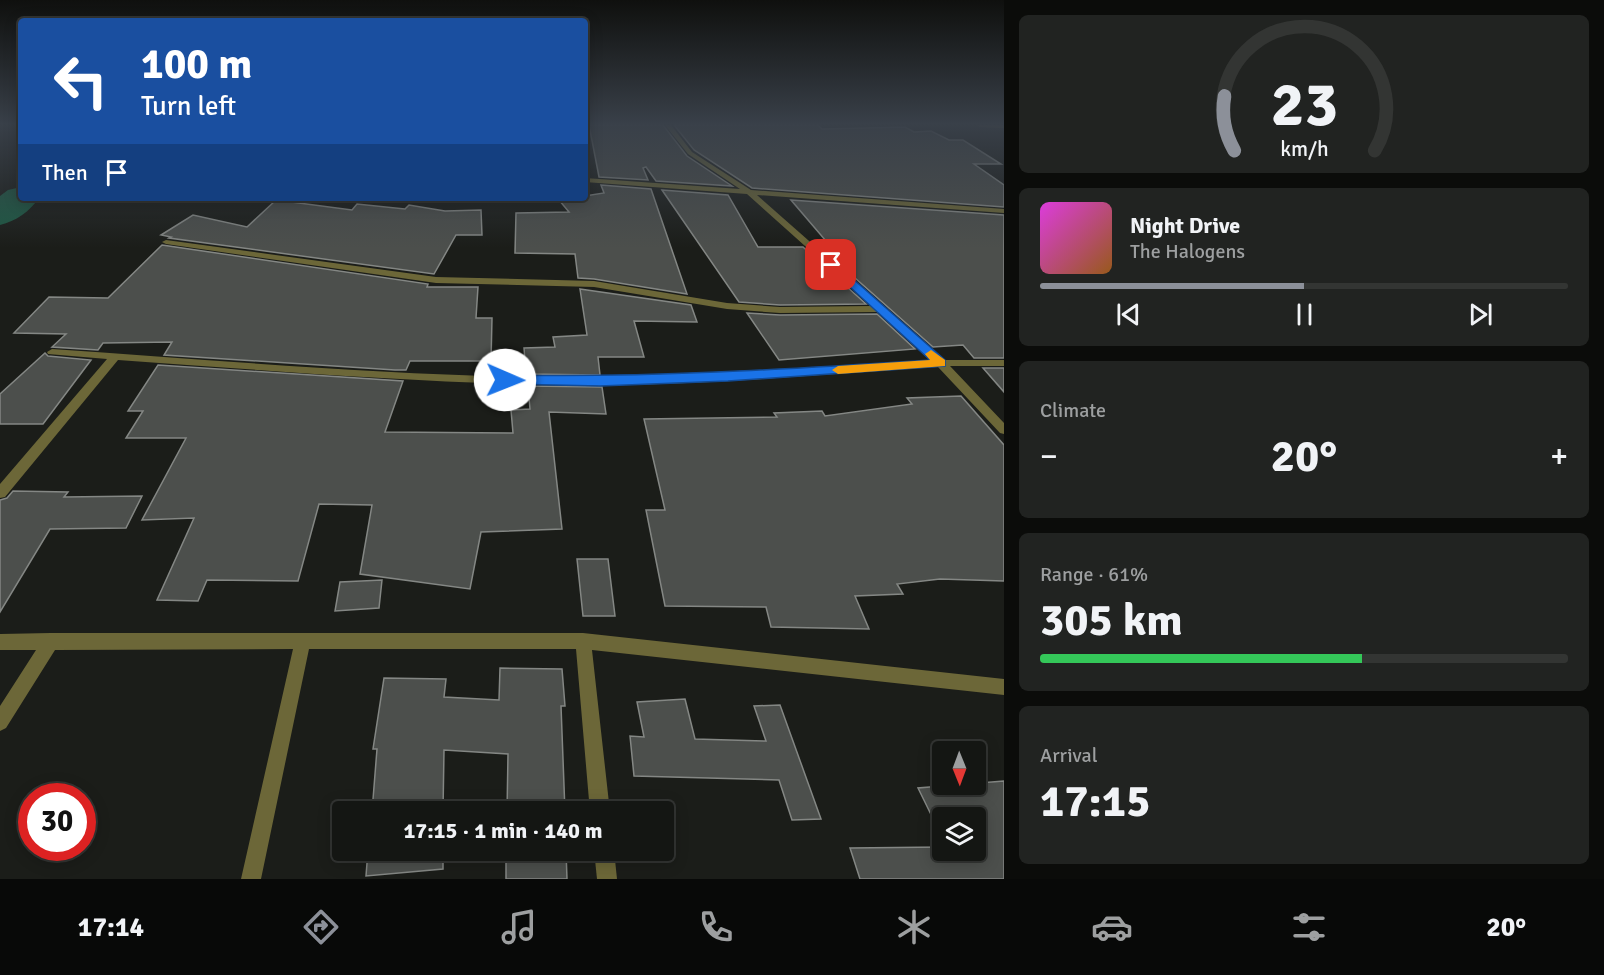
<!DOCTYPE html>
<html lang="en">
<head>
<meta charset="utf-8">
<style>
  body { margin:0; font-family:Signika,sans-serif; background:#212321; color:#f1f3f6; height:100vh; display:flex; flex-direction:column; font-size:22px; white-space:nowrap }
  * { box-sizing:border-box; margin:0 }
  p { font-size:20px; color:#9d9fa0 }
  .icon { flex:none; width:33px; height:33px; fill:none; stroke:currentColor; stroke-width:2; stroke-linecap:round; stroke-linejoin:round }
  .map { position:relative; flex:1; overflow:hidden }
  .side { display:flex; flex-direction:column; gap:15px; padding:15px; background:#0b0c0a; width:600px }
  .side>* { flex:none }
  .banner { position:absolute; left:18px; top:18px; width:570px; height:183px; border-radius:6px; box-shadow:0 3px 15px #0003,0 0 0 2px #333533; background:#1a4fa0; color:#fff; overflow:hidden }
  .needle { width:39px; rotate:179deg }
  .tools { position:absolute; left:932px; top:741px; display:grid; gap:12px }
  .tools a { display:grid; place-items:center; width:54px; height:54px; border-radius:6px; background:#141613; box-shadow:0 3px 15px #0003,0 0 0 2px #333533; font-size:30px }
  .speed { position:absolute; left:18px; top:783px; display:flex; gap:12px; font-size:30px; font-weight:700; text-align:center }
  .speed>* { display:grid; place-content:center; width:78px; height:78px; border-radius:50%; background:#141613; box-shadow:0 3px 15px #0003,0 0 0 2px #333533; line-height:1 }
  .speed .limit { border:9px solid #d22; background:#fff; color:#111 }
  .pin { position:absolute; display:grid; place-items:center; width:51px; height:51px; color:#fff; margin:-26px; border-radius:12px; box-shadow:0 3px 9px #0006 }
  .me { position:absolute; width:66px; margin:-33px; rotate:91deg; stroke-linejoin:round; filter:drop-shadow(0 0 4px #0008) }
  .turn { display:flex; align-items:center; gap:21px; height:126px; padding:0 24px; font-size:27px }
  .turn .icon { width:78px; height:78px; stroke-width:2.5 }
  .turn b { display:block; font-size:42px; line-height:51px }
  .then { display:flex; align-items:center; height:57px; padding:0 24px; background:#0003; gap:12px; font-size:22px }
  .big { font-size:45px; font-weight:800; line-height:1.1 }
  .side .widget { flex:1; display:flex; flex-direction:column; justify-content:center; gap:9px; min-width:0; padding:0 21px; border-radius:9px; background:#212321 }
  .side .dial { align-items:center; gap:0 }
  .dial svg { height:156px; overflow:visible; fill:none; stroke:#333533; stroke-width:7; stroke-linecap:round; text-anchor:middle }
  .dial text { fill:#f1f3f6; stroke:none }
  .song { display:flex; align-items:center; gap:18px }
  .cover { width:72px; height:72px; border-radius:9px; background:linear-gradient(135deg,hsl(300 70% 55%),hsl(30 70% 35%)) }
  .played { height:6px; border-radius:3px; background:linear-gradient(90deg,#8c9099 50%,#333533 50%) }
  .keys { display:flex; justify-content:space-around; direction:ltr }
  .heat { display:flex; justify-content:space-between; align-items:center; font-size:33px; direction:ltr }
  .charge { height:9px; border-radius:4px; background:linear-gradient(90deg,#34c759 61%,#333533 0) }
  .trip { position:absolute; left:332px; top:801px; width:342px; height:60px; border-radius:6px; background:#141613; box-shadow:0 3px 15px #0003,0 0 0 2px #333533; font-weight:800; line-height:60px; text-align:center }
  .tab-bar { display:flex; height:96px; justify-content:space-around; align-items:center; background:#080908; color:#9d9fa0 }
  .tab-bar .icon { width:42px; height:42px }
  .tab-bar .current { color:#8c9099 }
  .tab-bar b { font-size:27px; color:#f1f3f6 }
  main { display:flex; flex:1; min-height:0 }
  .map>svg:first-child { display:block }
</style>
</head>
<body>
<main>
<div class="map">
<svg width="1004" height="879" viewBox="0 0 1004 879">
  <rect width="100%" height="100%" fill="#1b1d19"/>
  <g fill="none" stroke-linecap="round" stroke-linejoin="round">
    <path fill="#1e5a44" fill-rule="evenodd" d="M21,187V198H39C29,212 16,221 0,225V196L8,190Z"/>
  </g>
  <g fill="#4c4f4c" stroke="#848784" stroke-width="1.5">
    <polygon points="589,125 663,125 687,156 732,186 656,181 646,167 643,168 648,180 599,177"/>
    <polygon points="674,125 818,125 822,129 905,127 914,132 931,131 949,140 963,140 1001,164 974,164 1004,185 1004,207 752,188 694,150"/>
    <polygon points="601,185 651,189 687,294 594,279 578,278 575,254 515,253 516,213 569,212 559,200 604,193"/>
    <polygon points="662,190 728,195 758,247 803,247 866,304 780,305 739,302"/>
    <polygon points="276,200 352,210 357,204 405,209 409,205 445,211 481,210 482,235 456,235 434,274 169,238 171,237 161,235 193,215 247,227"/>
    <polygon points="791,200 1004,215 1004,358 974,358 963,345 933,347 820,247 832,248"/>
    <polygon points="162,245 428,284 427,287 478,287 476,318 492,318 491,361 410,361 406,370 395,370 164,355 172,342 103,343 98,350 52,347 66,334 14,333 49,297 108,298"/>
    <polygon points="580,289 691,305 697,322 634,321 644,357 598,357 600,375 526,374 524,348 555,347 553,337 587,335"/>
    <polygon points="747,313 780,315 877,314 915,349 779,360"/>
    <polygon points="45,353 48,356 91,360 43,424 0,424 0,394"/>
    <polygon points="158,365 403,381 385,432 513,433 511,410 530,409 528,386 602,387 606,414 549,412 562,529 481,532 470,589 360,574 372,505 319,504 298,581 207,580 198,601 157,600 194,518 142,520 186,438 126,438 143,411 128,411"/>
    <polygon points="983,368 1004,368 1004,392"/>
    <polygon points="961,396 1004,445 1004,581 940,579 897,584 903,594 855,596 869,629 771,627 766,607 665,606 646,510 665,510 644,419 777,417 774,413 822,411 825,416 912,404 907,398"/>
    <polygon points="13,491 68,492 64,497 142,496 126,528 50,529 0,612 0,500 7,498"/>
    <polygon points="577,559 608,559 615,616 583,616"/>
    <polygon points="382,580 379,608 335,611 340,582"/>
    <polygon points="500,668 562,669 565,706 561,706 565,812 507,812 508,754 444,750 443,812 372,812 377,749 373,749 384,678 446,679 444,697 499,700"/>
    <polygon points="685,699 695,739 766,741 754,706 780,705 821,819 792,820 779,780 634,776 630,736 644,737 637,702"/>
    <polygon points="1004,781 1004,879 860,879 850,848 942,847 942,850 975,850 975,818 942,818 942,837 918,788"/>
    <polygon points="368,850 443,850 443,869 366,876"/>
    <polygon points="506,850 566,850 567,879 506,879"/>
  </g>
  <g fill="none" stroke-linecap="round" stroke-linejoin="round">
    <g fill="#6c6738" fill-rule="evenodd">
      <path d="M665,125H671L692,152L751,190L1004,209V213L757,195L944,360H1004V366H950L1004,423V434L1000,433L938,367C825,374 712,385 598,385C438,385 278,371 118,360L5,497L0,498V484L107,359L48,354L47,352L52,349C234,361 418,379 600,377C711,376 821,367 931,360L878,312L780,313L727,309L594,287L436,283L166,244L162,242L166,240L436,277L594,281L727,303L780,307L872,306L747,194L585,182V178L740,189L688,154Z"/>
      <polygon points="977,125 1004,125 1004,128 980,127"/>
      <polygon points="51,633 583,633 1004,679 1004,695 592,650 610,812 590,812 576,649 309,649 261,879 241,879 293,649 55,650 6,728 0,731 0,706 36,650 0,650 0,634"/>
      <polygon points="594,850 614,850 617,879 597,879"/>
    </g>
  </g>
  <linearGradient id="sky" x2="0" y2="1"><stop stop-color="#0f100e"/><stop offset="0.5" stop-color="#394049"/><stop offset="1" stop-color="#394049" stop-opacity="0"/></linearGradient>
  <rect width="1004" height="248" fill="url(#sky)"/>
  <path fill="#1a73e8" stroke="#114b97" stroke-width="1.5" d="M828,263H835L945,360V366L728,381L600,386L505,384L498,380L505,375C647,378 788,369 930,360L828,267Z"/>
  <polygon fill="#f59e0b" points="931,350 945,360 945,366 838,374 832,370 838,366 930,360 925,354"/>
</svg>
<div class="tools">
<a><svg class="needle" viewBox="-14 -14 28 28"><path d="M0-13l5 13h-10z" fill="#e53935"/><path d="M0 13l5-13h-10z" fill="#9d9fa0"/></svg></a>
<a><svg class="icon" aria-label="layers" viewBox="0 0 24 24"><path d="M12 4l9 5-9 5-9-5zM3 14l9 5 9-5"/></svg></a>
</div>
<div class="speed"><div class="limit">30</div></div>
<div class="pin" style="left:831px;top:265px;background:#d93025"><svg class="icon" aria-label="arrive" viewBox="0 0 24 24"><path d="M6 21V4h12l-3 4 3 4H6"/></svg></div>
<svg class="me" style="left:505px;top:380px" viewBox="-20 -20 40 40"><circle r="19" fill="#fff"/><path d="M0-13L10 11 0 6-10 11z" fill="#1a73e8"/></svg>
<div class="trip">17:15 · 1 min · 140 m</div>
<div class="banner">
<div class="turn"><svg class="icon" aria-label="left" viewBox="0 0 24 24"><path d="M17 20v-9H6M10 6l-5 5 5 5"/></svg><div><b>100 m</b>Turn left</div></div>
<div class="then">Then<svg class="icon" aria-label="arrive" viewBox="0 0 24 24"><path d="M6 21V4h12l-3 4 3 4H6"/></svg></div>
</div>
</div>
<section class="side">
<div class="widget dial"><svg viewBox="0 0 100 80">
<path d="M14 69A42 42 0 1 1 86 69"/>
<path d="M14 69A42 42 0 0 1 9 41" stroke="#8c9099"/>
<text x="50" y="56" font-size="32" font-weight="700">23</text>
<text x="50" y="72" font-size="11">km/h</text>
</svg></div>
<div class="widget">
<div class="song"><i class="cover"></i><div><b>Night Drive</b><p>The Halogens</p></div></div>
<div class="played"></div>
<div class="keys"><svg class="icon" aria-label="previous" viewBox="0 0 24 24"><path d="M18 5L8 12l10 7zM5 5v14"/></svg><svg class="icon" aria-label="pause" viewBox="0 0 24 24"><path d="M8 5v14M16 5v14"/></svg><svg class="icon" aria-label="next" viewBox="0 0 24 24"><path d="M6 5l10 7-10 7zM19 5v14"/></svg></div>
</div>
<div class="widget"><p>Climate</p>
<div class="heat"><a>−</a><b class="big">20°</b><a>+</a></div>
</div>
<div class="widget"><p>Range · 61%</p><b class="big">305 km</b><div class="charge"></div></div>
<div class="widget"><p>Arrival</p><b class="big">17:15</b></div>
</section>
</main>
<nav class="tab-bar">
<b>17:14</b>
<svg class="icon current" aria-label="directions" viewBox="0 0 24 24"><path d="M12 3l9 9-9 9-9-9zM9 14v-3h6M13 9l2 2-2 2"/></svg>
<svg class="icon" aria-label="music" viewBox="0 0 24 24"><path d="M9 18V5l10-2v13"/><circle cx="6" cy="18" r="3"/><circle cx="16" cy="16" r="3"/></svg>
<svg class="icon" aria-label="phone" viewBox="0 0 24 24"><path d="M5 4h4l2 5-3 2q2 4 5 5l2-3 5 2v4C11 20 4 13 5 4z"/></svg>
<svg class="icon" aria-label="climate" viewBox="0 0 24 24"><path d="M12 3v18M4 7l16 10M4 17L20 7"/></svg>
<svg class="icon" aria-label="car" viewBox="0 0 24 24"><path d="M5 17H2v-5l4-1 3-4h7l3 4 3 1v5h-3M9 17h6M6 11h13"/><circle cx="7" cy="17" r="2"/><circle cx="17" cy="17" r="2"/></svg>
<svg class="icon" aria-label="filters" viewBox="0 0 24 24"><path d="M4 7h16M4 17h16"/><circle cx="9" cy="7" r="2"/><circle cx="15" cy="17" r="2"/></svg>
<b>20°</b>
</nav>
</body>
</html>
